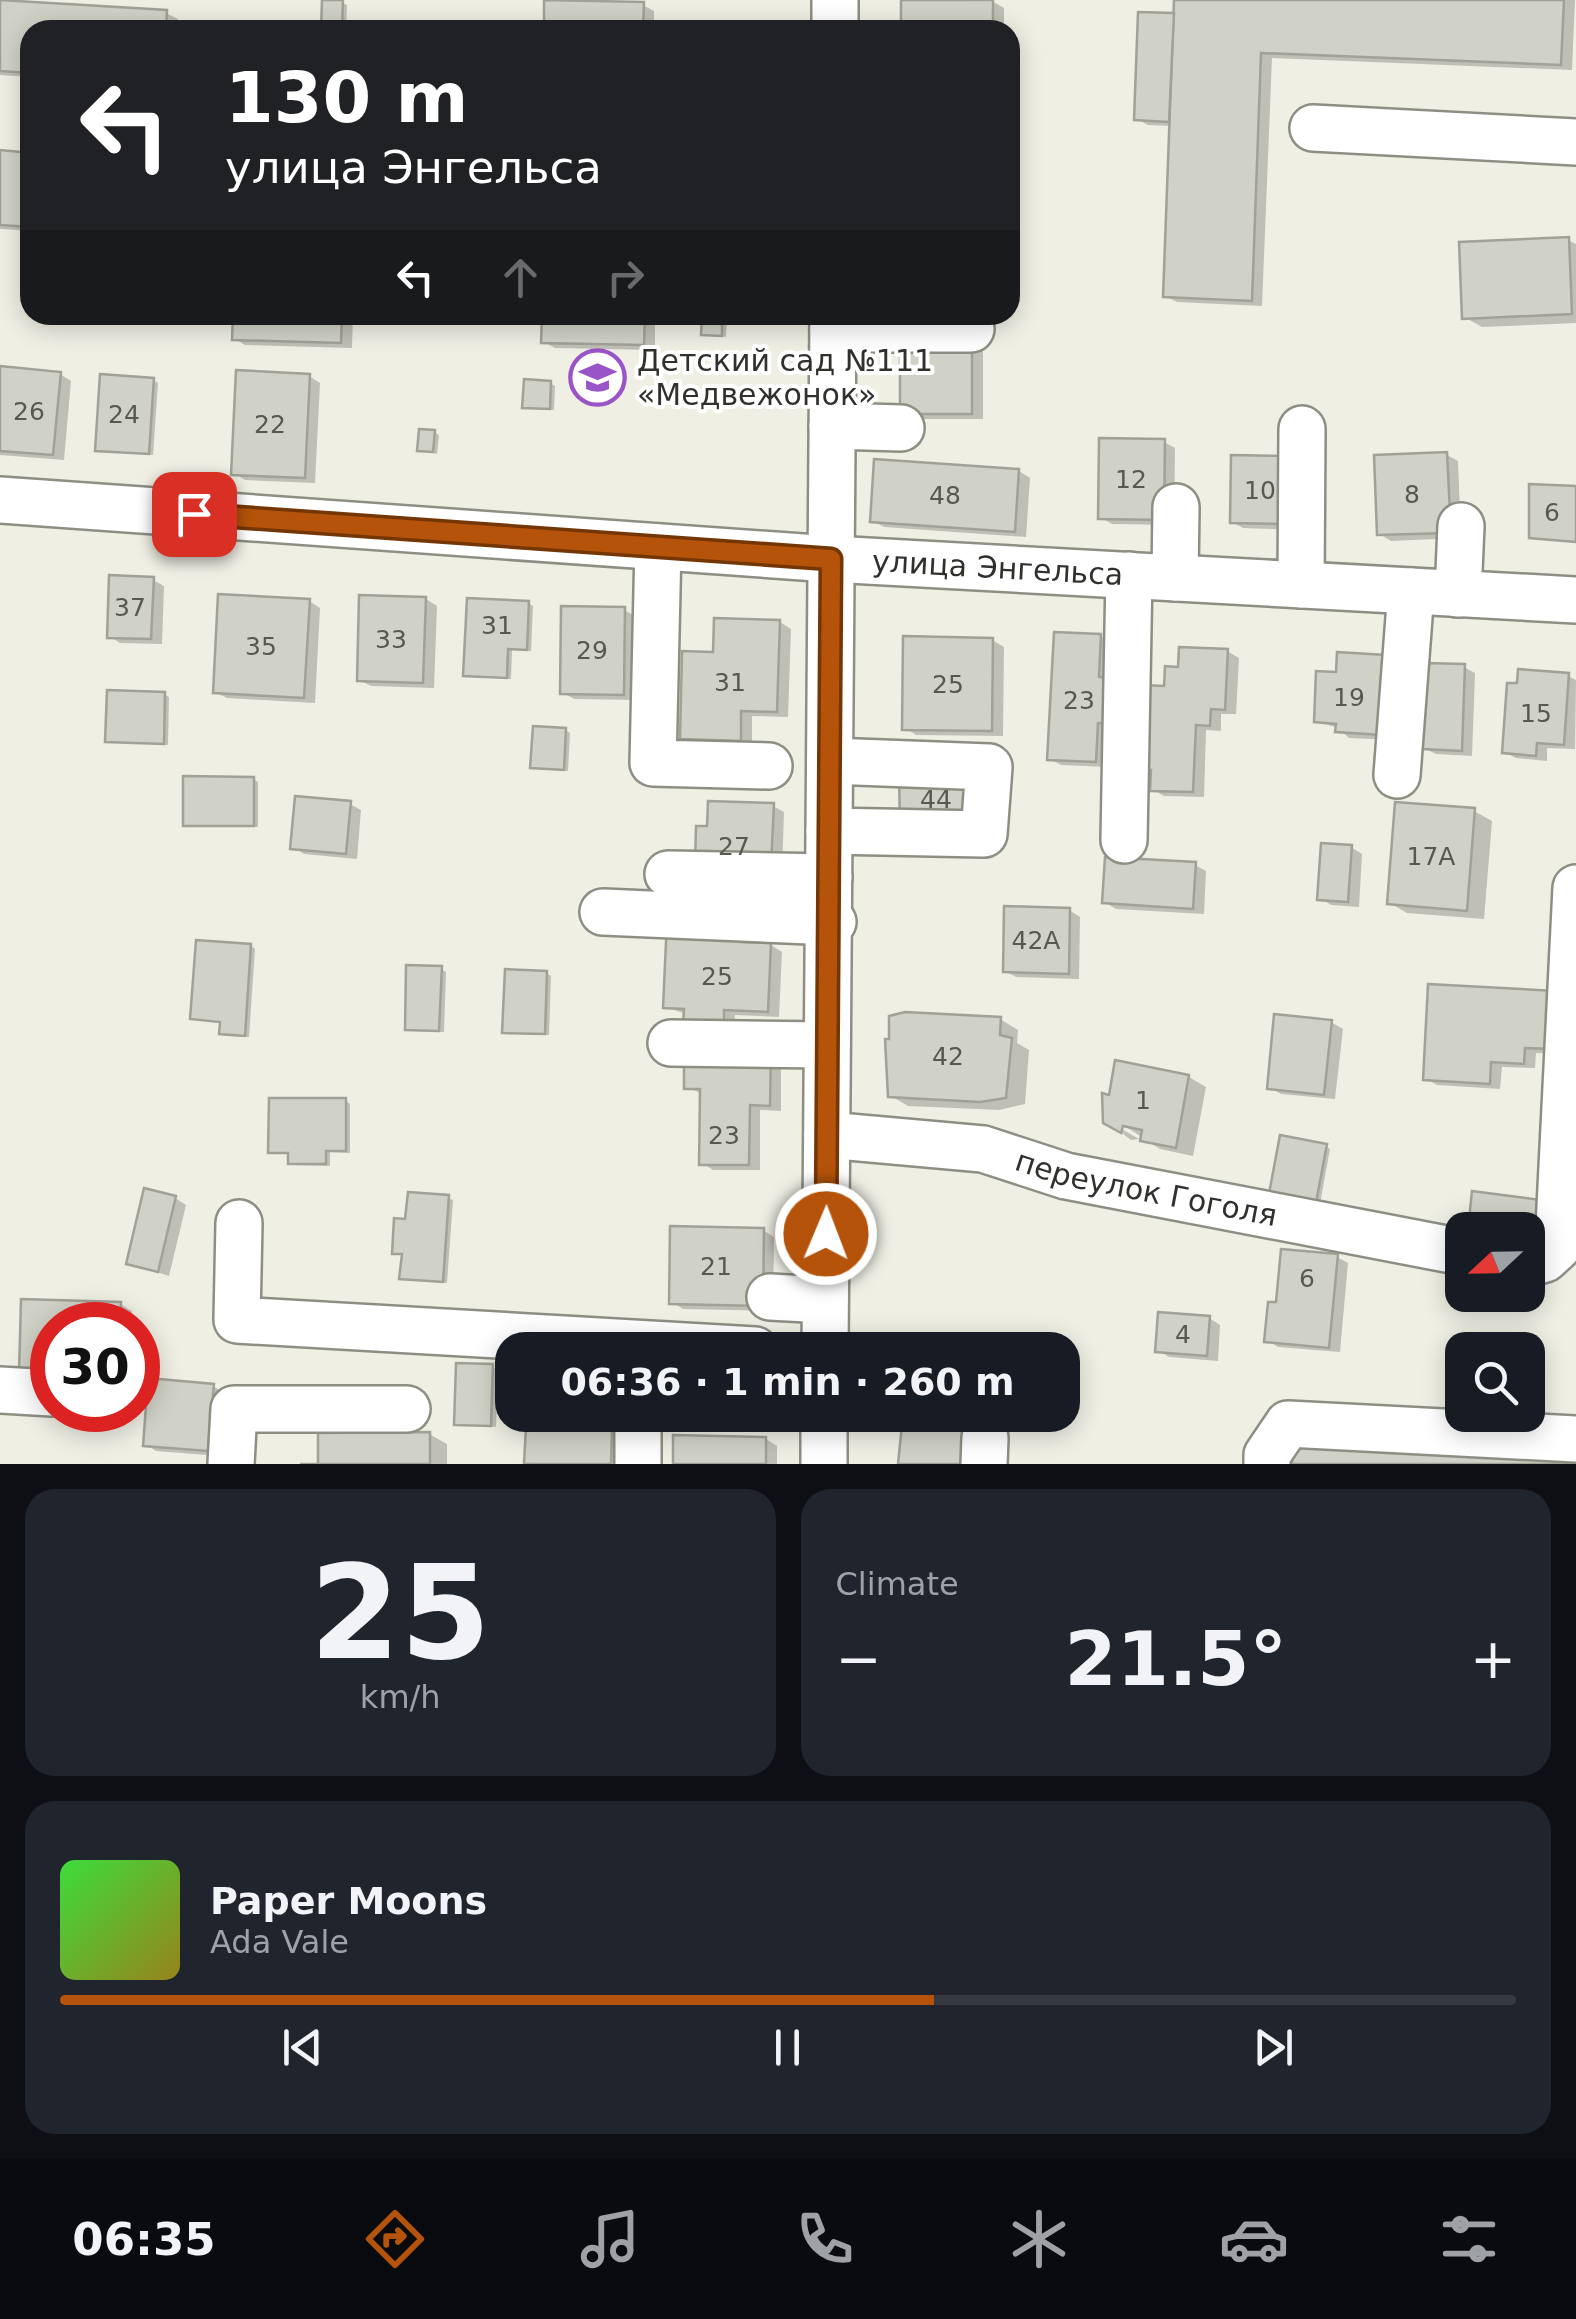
<!DOCTYPE html>
<html lang="en">
<head>
<meta charset="utf-8">
<style>
  body { margin:0; font-family:"DejaVu Sans",sans-serif; background:#20242c; color:#f1f3f6; height:100vh; display:flex; flex-direction:column; font-size:38px; white-space:nowrap }
  * { box-sizing:border-box; margin:0 }
  p { font-size:32px; color:#9ea1a6 }
  .icon { flex:none; width:55px; height:55px; fill:none; stroke:currentColor; stroke-width:2; stroke-linecap:round; stroke-linejoin:round }
  .map { position:relative; height:1464px; overflow:hidden }
  .side { display:flex; flex-direction:column; gap:25px; padding:25px; background:#0d0f14; flex:1 }
  .side>* { flex:none }
  .hud { position:absolute; left:20px; top:20px; width:1000px; height:305px; border-radius:30px; box-shadow:0 5px 25px #0003; background:#202124; color:#fff; overflow:hidden }
  .needle { width:65px; rotate:248deg }
  .tools { position:absolute; left:1445px; top:1212px; display:grid; gap:20px }
  .tools a { display:grid; place-items:center; width:100px; height:100px; border-radius:20px; background:#171b24; box-shadow:0 5px 25px #0003; font-size:50px }
  .speed { position:absolute; left:30px; top:1302px; display:flex; gap:20px; font-size:50px; font-weight:700; text-align:center }
  .speed>* { display:grid; place-content:center; width:130px; height:130px; border-radius:50%; background:#171b24; box-shadow:0 5px 25px #0003; line-height:1 }
  .speed .limit { border:15px solid #d22; background:#fff; color:#111 }
  .pin { position:absolute; display:grid; place-items:center; width:85px; height:85px; color:#fff; margin:-42px; border-radius:20px; box-shadow:0 5px 15px #0006 }
  .me { position:absolute; width:110px; margin:-55px; rotate:1deg; stroke-linejoin:round; filter:drop-shadow(0 0 8px #0008) }
  .turn { display:flex; align-items:center; gap:35px; height:210px; padding:0 40px; font-size:45px }
  .turn .icon { width:130px; height:130px; stroke-width:2.5 }
  .turn b { display:block; font-size:70px; line-height:85px }
  .lanes { display:flex; align-items:center; height:95px; padding:0 40px; background:#0003; justify-content:center; gap:50px; direction:ltr }
  .lanes .off { opacity:.35 }
  .big { font-size:75px; font-weight:800; line-height:1.1 }
  .side .tile { flex:1; display:flex; flex-direction:column; justify-content:center; gap:15px; min-width:0; padding:0 35px; border-radius:30px; background:#20242c }
  .side .dial { align-items:center; gap:0 }
  .dial b { font-size:130px; line-height:1 }
  .song { display:flex; align-items:center; gap:30px }
  .cover { width:120px; height:120px; border-radius:15px; background:linear-gradient(135deg,hsl(120 70% 55%),hsl(50 70% 35%)) }
  .played { height:10px; border-radius:5px; background:linear-gradient(90deg,#b45309 60%,#363941 60%) }
  .keys { display:flex; justify-content:space-around; direction:ltr }
  .heat { display:flex; justify-content:space-between; align-items:center; font-size:55px; direction:ltr }
  .side .tiles { flex:1; display:grid; gap:25px; grid-template-columns:1fr 1fr }
  .tile:last-child { grid-column:span 2 }
  .trip { position:absolute; left:495px; top:1332px; width:585px; height:100px; border-radius:30px; background:#171b24; box-shadow:0 5px 25px #0003; font-weight:800; line-height:100px; text-align:center }
  .tabs { display:flex; height:160px; justify-content:space-around; align-items:center; background:#090b0e; color:#9ea1a6 }
  .tabs .icon { width:70px; height:70px }
  .tabs .selected { color:#b45309 }
  .tabs b { font-size:45px; color:#f1f3f6 }
  .map>svg:first-child { display:block }
</style>
</head>
<body>
<div class="map">
<svg width="1576" height="1464" viewBox="0 0 1576 1464">
  <rect width="100%" height="100%" fill="#efefe4"/>
  <g fill="#0003">
    <polygon points="1177,0 1575,0 1572,70 1272,58 1262,306 1177,302 1165,296 1172,126 1148,125 1137,119 1176,16"/>
    <polygon points="0,1 166,13 178,19 177,30 30,30 30,77 0,75"/>
    <polygon points="992,1 1004,8 1004,30 904,30"/>
    <polygon points="342,3 347,5 346,30 323,30"/>
    <polygon points="643,5 654,11 654,30 547,30"/>
    <polygon points="0,153 30,155 30,231 0,229"/>
    <polygon points="1568,240 1576,244 1576,323 1482,327 1464,317"/>
    <polygon points="235,315 353,315 352,348 245,345 234,338"/>
    <polygon points="544,315 655,315 655,350 555,348 544,342"/>
    <polygon points="704,315 727,315 726,337 704,334"/>
    <polygon points="903,342 971,342 983,349 983,419 914,419"/>
    <polygon points="0,369 60,374 71,381 64,460 0,455"/>
    <polygon points="309,376 320,383 315,483 245,480 233,473"/>
    <polygon points="153,380 158,383 153,455 97,449"/>
    <polygon points="550,383 555,386 554,410 525,407"/>
    <polygon points="434,432 439,435 437,454 420,450"/>
    <polygon points="1164,442 1175,448 1174,525 1112,524 1100,517"/>
    <polygon points="1447,455 1458,461 1461,538 1391,541 1379,534"/>
    <polygon points="1233,458 1300,530 1243,528 1232,522"/>
    <polygon points="1019,471 1030,478 1026,537 884,527 873,521"/>
    <polygon points="153,580 164,586 162,644 120,643 109,636"/>
    <polygon points="426,599 437,606 434,688 371,686 359,680"/>
    <polygon points="309,601 320,608 315,703 227,698 215,692"/>
    <polygon points="528,603 533,606 531,651 512,650 511,679 466,675"/>
    <polygon points="624,610 635,616 635,700 574,699 562,692"/>
    <polygon points="780,622 791,629 788,717 752,716 752,746 694,744 683,738 715,655"/>
    <polygon points="1100,636 1112,643 1107,767 1061,765 1050,759"/>
    <polygon points="992,640 1004,647 1003,736 916,735 905,728"/>
    <polygon points="1227,651 1239,658 1236,714 1221,714 1221,731 1206,730 1204,797 1164,796 1152,789 1153,774 1143,768 1181,670"/>
    <polygon points="1464,667 1475,673 1472,756 1436,754 1424,748"/>
    <polygon points="1319,673 1393,740 1349,738 1338,728 1316,721"/>
    <polygon points="1568,676 1576,680 1575,749 1547,748 1547,761 1516,758 1504,752"/>
    <polygon points="165,695 169,697 168,745 108,741"/>
    <polygon points="565,730 570,733 568,771 533,767"/>
    <polygon points="253,779 258,782 258,827 185,825"/>
    <polygon points="350,804 361,810 357,859 304,854 293,847"/>
    <polygon points="773,806 784,812 782,872 709,870"/>
    <polygon points="1474,811 1492,821 1484,919 1407,913 1390,903"/>
    <polygon points="1351,847 1362,854 1359,907 1331,905 1320,898"/>
    <polygon points="1195,865 1206,871 1204,914 1116,909 1104,902"/>
    <polygon points="1069,910 1080,917 1079,979 1016,977 1005,971"/>
    <polygon points="669,922 751,932 751,945 771,945 782,952 779,1017 735,1015 734,1031 666,1007"/>
    <polygon points="251,946 255,949 249,1037 226,1036 221,1033 222,1023 193,1018"/>
    <polygon points="441,969 446,972 444,1032 412,1031 407,1028"/>
    <polygon points="546,973 551,976 549,1035 505,1031"/>
    <polygon points="1555,993 1564,1054 1536,1053 1535,1068 1502,1067 1500,1089 1437,1085 1426,1079"/>
    <polygon points="1000,1019 1018,1030 1017,1043 1029,1050 1025,1104 999,1110 908,1106 891,1096"/>
    <polygon points="1331,1022 1343,1029 1335,1099 1281,1094 1269,1087"/>
    <polygon points="781,1062 781,1111 760,1110 760,1170 713,1170 702,1163 702,1094 687,1087"/>
    <polygon points="1117,1063 1189,1077 1206,1087 1193,1156 1160,1149 1114,1119 1111,1123 1139,1139 1131,1140 1106,1121 1104,1096 1111,1097"/>
    <polygon points="346,1101 350,1104 350,1153 330,1152 330,1166 295,1165 291,1154 271,1151"/>
    <polygon points="1326,1147 1330,1149 1319,1209 1276,1201"/>
    <polygon points="175,1198 186,1205 169,1276 129,1263"/>
    <polygon points="448,1198 453,1200 447,1283 407,1280 402,1277 404,1255 394,1252 408,1222"/>
    <polygon points="763,1230 774,1237 773,1311 683,1309 672,1302"/>
    <polygon points="1337,1257 1348,1263 1340,1352 1278,1347 1267,1340 1278,1305"/>
    <polygon points="24,1302 120,1304 132,1311 131,1325 52,1325 52,1381"/>
    <polygon points="1209,1318 1220,1325 1218,1361 1169,1357 1158,1350"/>
    <polygon points="493,1367 498,1370 496,1427 456,1423"/>
    <polygon points="213,1386 224,1393 219,1456 156,1451 145,1444"/>
    <polygon points="612,1432 623,1438 622,1464 527,1464"/>
    <polygon points="429,1434 447,1444 447,1464 321,1464"/>
    <polygon points="766,1439 777,1446 777,1464 675,1464"/>
  </g>
  <g fill="#d1d2c7" stroke="#a1a196" stroke-width="2.5">
    <polygon points="0,0 167,10 166,30 30,30 30,73 0,71"/>
    <polygon points="322,0 343,0 342,30 321,30"/>
    <polygon points="544,0 644,2 643,30 544,30"/>
    <rect x="901" y="0" width="92" height="30"/>
    <polygon points="1174,0 1564,0 1561,65 1261,53 1252,301 1163,297"/>
    <polygon points="1138,12 1174,13 1169,122 1134,120"/>
    <polygon points="698,23 752,28 752,30 697,30"/>
    <polygon points="0,150 30,153 30,227 0,225"/>
    <polygon points="1569,237 1572,314 1462,319 1459,242"/>
    <polygon points="233,315 342,315 341,343 232,340"/>
    <polygon points="542,315 645,315 644,345 541,343"/>
    <polygon points="702,315 722,315 722,336 701,335"/>
    <rect x="900" y="340" width="72" height="74"/>
    <polygon points="0,366 61,372 53,455 0,451"/>
    <polygon points="236,370 310,374 305,478 231,475"/>
    <polygon points="100,374 154,378 149,454 95,451"/>
    <polygon points="524,379 551,381 550,409 522,408"/>
    <polygon points="419,429 435,430 433,452 417,451"/>
    <polygon points="1099,438 1165,439 1164,520 1098,519"/>
    <polygon points="1447,452 1451,533 1377,535 1374,455"/>
    <polygon points="1231,455 1291,456 1289,524 1230,523"/>
    <polygon points="874,459 1019,469 1015,532 870,522"/>
    <polygon points="1529,484 1576,486 1576,542 1529,538"/>
    <polygon points="109,575 154,577 151,639 107,638"/>
    <polygon points="218,594 310,599 304,698 213,693"/>
    <polygon points="359,595 426,597 423,683 357,681"/>
    <polygon points="467,598 529,601 527,650 508,649 507,678 463,676"/>
    <polygon points="561,606 625,607 624,695 560,694"/>
    <polygon points="714,618 780,620 777,712 741,711 741,741 680,739 682,651 713,652"/>
    <polygon points="1054,632 1101,634 1099,677 1108,678 1106,723 1098,723 1096,762 1047,760"/>
    <polygon points="903,636 993,638 992,731 902,730"/>
    <polygon points="1179,647 1228,649 1225,710 1211,709 1210,726 1196,725 1193,792 1150,791 1151,770 1141,770 1144,685 1164,686 1165,666 1178,667"/>
    <polygon points="1337,652 1386,655 1382,735 1335,732 1336,724 1314,722 1316,671 1336,672"/>
    <polygon points="1425,663 1465,664 1462,751 1422,749"/>
    <polygon points="1518,669 1569,673 1564,745 1537,743 1536,756 1502,753 1507,683 1517,683"/>
    <polygon points="107,690 165,692 164,744 105,742"/>
    <polygon points="533,726 566,728 564,770 530,768"/>
    <polygon points="972,772 974,825 900,827 899,774"/>
    <polygon points="183,776 254,777 254,826 183,826"/>
    <polygon points="295,796 351,801 346,854 290,849"/>
    <polygon points="708,801 774,803 771,867 695,865 696,826 707,826"/>
    <polygon points="1395,802 1475,808 1467,911 1387,904"/>
    <polygon points="1321,843 1352,845 1348,902 1317,900"/>
    <polygon points="1105,857 1196,862 1193,909 1102,903"/>
    <polygon points="1004,906 1070,908 1069,974 1003,972"/>
    <polygon points="667,920 741,923 740,942 771,943 768,1012 724,1010 724,1026 683,1024 684,1009 663,1008"/>
    <polygon points="196,940 251,944 245,1036 219,1034 220,1022 190,1019"/>
    <polygon points="406,965 442,966 439,1031 405,1030"/>
    <polygon points="505,969 547,971 545,1034 502,1033"/>
    <polygon points="1428,984 1556,991 1553,1049 1525,1048 1524,1064 1491,1062 1490,1084 1423,1080"/>
    <polygon points="905,1012 1001,1017 1000,1035 1012,1038 1006,1098 980,1102 888,1097 885,1039 889,1039 889,1016"/>
    <polygon points="1274,1014 1332,1020 1324,1095 1267,1089"/>
    <polygon points="684,1053 771,1053 770,1106 750,1105 749,1165 699,1165 700,1089 684,1089"/>
    <polygon points="1115,1060 1189,1075 1176,1148 1140,1141 1142,1130 1123,1126 1121,1133 1103,1123 1102,1093 1109,1095"/>
    <polygon points="269,1098 346,1098 346,1151 326,1151 326,1164 288,1164 288,1153 268,1153"/>
    <polygon points="1280,1135 1327,1144 1315,1208 1268,1199"/>
    <polygon points="144,1188 176,1196 158,1272 126,1264"/>
    <polygon points="1472,1191 1541,1200 1537,1237 1528,1236 1528,1230 1468,1229"/>
    <polygon points="408,1192 449,1195 443,1282 399,1279 402,1254 392,1254 394,1218 405,1219"/>
    <polygon points="670,1226 764,1228 763,1306 669,1304"/>
    <polygon points="1281,1249 1338,1254 1329,1348 1264,1342 1268,1302 1276,1302"/>
    <polygon points="21,1299 121,1302 120,1325 52,1325 52,1376 19,1375"/>
    <polygon points="1158,1312 1210,1316 1207,1356 1155,1352"/>
    <polygon points="1460,1350 1462,1351 1462,1388 1455,1388"/>
    <polygon points="456,1363 493,1364 491,1426 454,1425"/>
    <polygon points="148,1378 214,1384 208,1451 143,1446"/>
    <polygon points="903,1415 969,1415 964,1464 898,1464"/>
    <polygon points="526,1426 612,1429 611,1464 524,1464"/>
    <polygon points="430,1432 430,1464 300,1464 318,1464 318,1433"/>
    <polygon points="673,1435 766,1437 766,1464 673,1464"/>
    <polygon points="1293,1440 1576,1453 1576,1464 1292,1464"/>
  </g>
  <g fill="none" stroke-linecap="round" stroke-linejoin="round">
    <defs>
      <g id="minor">
        <polyline points="835,30 835,0"/>
        <polyline points="1313,128 1576,142"/>
        <polyline points="833,329 971,329"/>
        <polyline points="832,426 901,428"/>
        <path id="s1" d="M0,500L831,559L1576,600"/>
        <polyline points="658,547 653,763 769,766"/>
        <polyline points="1175,578 1176,507"/>
        <polyline points="1301,585 1302,429"/>
        <polyline points="1458,594 1461,526"/>
        <polyline points="1397,775 1411,591"/>
        <polyline points="829,831 984,834 989,767 830,761"/>
        <polyline points="1124,840 1129,575"/>
        <polyline points="668,874 829,877"/>
        <polyline points="603,912 833,922"/>
        <polyline points="671,1043 827,1045"/>
        <path id="s2" d="M827,1135L983,1149L1066,1176L1462,1252"/>
        <polyline points="239,1223 237,1320 755,1350"/>
        <polyline points="1528,1264 1545,1259 1558,1247 1576,888"/>
        <polyline points="770,1297 825,1300"/>
        <polyline points="825,1350 833,315"/>
        <polyline points="0,1390 52,1393"/>
        <polyline points="231,1464 234,1409 407,1409"/>
        <polyline points="638,1464 638,1415"/>
        <polyline points="824,1464 824,1415"/>
        <polyline points="984,1464 985,1438"/>
        <polyline points="1267,1464 1267,1455 1288,1424 1576,1439"/>
      </g>
    </defs>
    <use href="#minor" stroke="#8e8f84" stroke-width="50"/>
    <use href="#minor" stroke="#fff" stroke-width="45"/>
  </g>
  <g fill="none" stroke-linecap="round" stroke-linejoin="round">
    <defs>
      <polyline id="route" points="194,514 831,559 826,1234"/>
    </defs>
    <use href="#route" stroke="#753606" stroke-width="25"/>
    <use href="#route" stroke="#b45309" stroke-width="18"/>
  </g>
  <defs>
    <symbol id="school-ring" viewBox="-11 -11 22 22"><circle r="9.5" fill="#fff" stroke="#9954c8" stroke-width="1.5"/><path d="M0-5L7-2L0 1L-7-2ZM-4 1L0 2.5L4 1V4Q0 6-4 4Z" fill="#9954c8"/></symbol>
  </defs>
  <g fill-rule="evenodd">
    <use href="#school-ring" x="566" y="346" width="63" height="63"/>
  </g>
  <g text-anchor="middle" stroke-width="8" stroke-linejoin="round" paint-order="stroke">
    <g font-size="25" fill="#585853">
      <text x="29" y="420">26</text>
      <text x="124" y="423">24</text>
      <text x="270" y="433">22</text>
      <text x="1131" y="488">12</text>
      <text x="1260" y="499">10</text>
      <text x="1412" y="503">8</text>
      <text x="945" y="504">48</text>
      <text x="1552" y="521">6</text>
      <text x="130" y="616">37</text>
      <text x="497" y="634">31</text>
      <text x="391" y="648">33</text>
      <text x="261" y="655">35</text>
      <text x="592" y="659">29</text>
      <text x="730" y="691">31</text>
      <text x="948" y="693">25</text>
      <text x="1349" y="706">19</text>
      <text x="1079" y="709">23</text>
      <text x="1536" y="722">15</text>
      <text x="936" y="808">44</text>
      <text x="734" y="855">27</text>
      <text x="1431" y="865">17А</text>
      <text x="1036" y="949">42А</text>
      <text x="717" y="985">25</text>
      <text x="948" y="1065">42</text>
      <text x="1143" y="1109">1</text>
      <text x="724" y="1144">23</text>
      <text x="716" y="1275">21</text>
      <text x="1307" y="1287">6</text>
      <text x="1183" y="1343">4</text>
    </g>
    <g font-size="30" fill="#30302c" stroke="#fff" text-anchor="start">
      <text x="637" y="371">Детский сад №111<tspan x="637" dy="34">«Медвежонок»</tspan></text>
    </g>
    <g font-size="30" fill="#30302c" stroke="#fff">
      <text dy="10" stroke="none"><textPath href="#s1" startOffset="1000">улица Энгельса</textPath></text>
      <text dy="10" stroke="none"><textPath href="#s2" startOffset="325">переулок Гоголя</textPath></text>
    </g>
  </g>
</svg>
<div class="tools">
<a><svg class="needle" viewBox="-14 -14 28 28"><path d="M0-13l5 13h-10z" fill="#e53935"/><path d="M0 13l5-13h-10z" fill="#9ea1a6"/></svg></a>
<a><svg class="icon" aria-label="search" viewBox="0 0 24 24"><circle cx="10" cy="10" r="6"/><path d="M15 15l6 6"/></svg></a>
</div>
<div class="speed"><div class="limit">30</div></div>
<div class="pin" style="left:194px;top:514px;background:#d93025"><svg class="icon" aria-label="arrive" viewBox="0 0 24 24"><path d="M6 21V4h12l-3 4 3 4H6"/></svg></div>
<svg class="me" style="left:826px;top:1234px" viewBox="-20 -20 40 40"><circle r="17" fill="#b45309" stroke="#fff" stroke-width="3"/><path d="M0-11L8 9 0 5-8 9z" fill="#fff"/></svg>
<div class="trip">06:36 · 1 min · 260 m</div>
<div class="hud">
<div class="turn"><svg class="icon" aria-label="left" viewBox="0 0 24 24"><path d="M17 20v-9H6M10 6l-5 5 5 5"/></svg><div><b>130 m</b>улица Энгельса</div></div>
<div class="lanes"><svg class="icon" aria-label="left" viewBox="0 0 24 24"><path d="M17 20v-9H6M10 6l-5 5 5 5"/></svg><svg class="icon off" aria-label="ahead" viewBox="0 0 24 24"><path d="M12 20V5M6 11l6-6 6 6"/></svg><svg class="icon off" aria-label="right" viewBox="0 0 24 24"><path d="M7 20v-9h11M14 6l5 5-5 5"/></svg></div>
</div>
</div>
<section class="side">
<div class="tiles">
<div class="tile dial"><b>25</b><p>km/h</p></div>
<div class="tile"><p>Climate</p>
<div class="heat"><a>−</a><b class="big">21.5°</b><a>+</a></div>
</div>
<div class="tile">
<div class="song"><i class="cover"></i><div><b>Paper Moons</b><p>Ada Vale</p></div></div>
<div class="played"></div>
<div class="keys"><svg class="icon" aria-label="previous" viewBox="0 0 24 24"><path d="M18 5L8 12l10 7zM5 5v14"/></svg><svg class="icon" aria-label="pause" viewBox="0 0 24 24"><path d="M8 5v14M16 5v14"/></svg><svg class="icon" aria-label="next" viewBox="0 0 24 24"><path d="M6 5l10 7-10 7zM19 5v14"/></svg></div>
</div>
</div>
</section>
<nav class="tabs">
<b>06:35</b>
<svg class="icon selected" aria-label="directions" viewBox="0 0 24 24"><path d="M12 3l9 9-9 9-9-9zM9 14v-3h6M13 9l2 2-2 2"/></svg>
<svg class="icon" aria-label="music" viewBox="0 0 24 24"><path d="M9 18V5l10-2v13"/><circle cx="6" cy="18" r="3"/><circle cx="16" cy="16" r="3"/></svg>
<svg class="icon" aria-label="phone" viewBox="0 0 24 24"><path d="M5 4h4l2 5-3 2q2 4 5 5l2-3 5 2v4C11 20 4 13 5 4z"/></svg>
<svg class="icon" aria-label="climate" viewBox="0 0 24 24"><path d="M12 3v18M4 7l16 10M4 17L20 7"/></svg>
<svg class="icon" aria-label="car" viewBox="0 0 24 24"><path d="M5 17H2v-5l4-1 3-4h7l3 4 3 1v5h-3M9 17h6M6 11h13"/><circle cx="7" cy="17" r="2"/><circle cx="17" cy="17" r="2"/></svg>
<svg class="icon" aria-label="filters" viewBox="0 0 24 24"><path d="M4 7h16M4 17h16"/><circle cx="9" cy="7" r="2"/><circle cx="15" cy="17" r="2"/></svg>
</nav>
</body>
</html>
